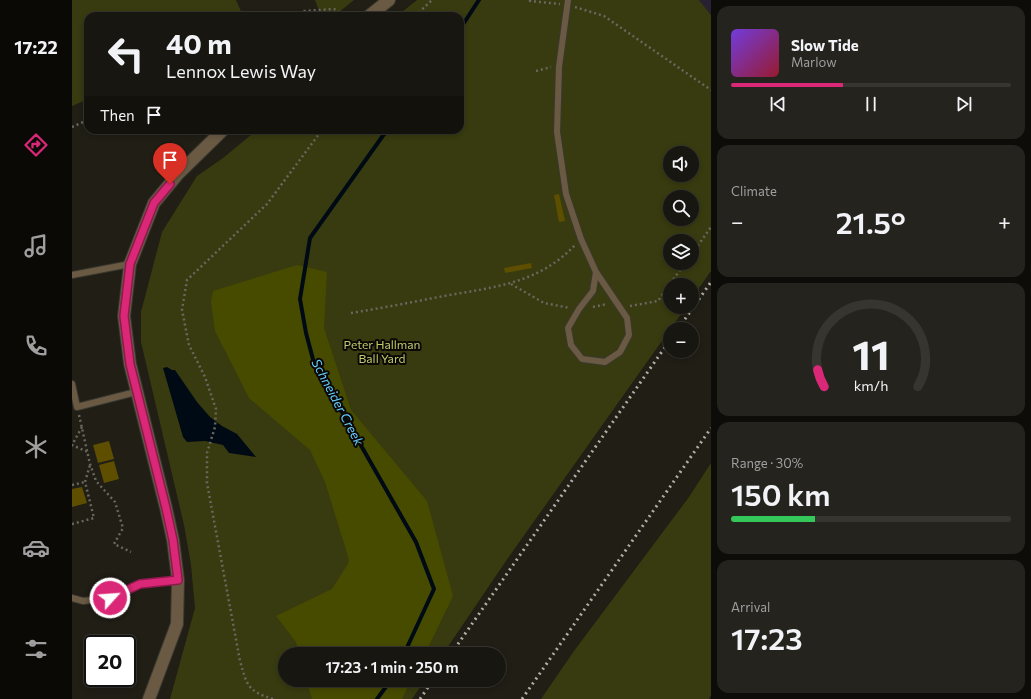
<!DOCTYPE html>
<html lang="en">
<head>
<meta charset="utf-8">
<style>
  body { margin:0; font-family:Commissioner,sans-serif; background:#25231e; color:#f1f3f6; height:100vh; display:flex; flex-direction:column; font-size:15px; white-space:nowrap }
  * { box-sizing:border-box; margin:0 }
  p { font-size:13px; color:#9f9f9f }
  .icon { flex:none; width:22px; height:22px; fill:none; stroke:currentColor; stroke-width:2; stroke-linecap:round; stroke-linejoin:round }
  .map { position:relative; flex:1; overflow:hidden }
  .details { display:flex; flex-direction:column; gap:6px; padding:6px; background:#0d0c09; width:320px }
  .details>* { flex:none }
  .top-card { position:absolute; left:12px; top:12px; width:380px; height:122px; border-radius:12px; box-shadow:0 2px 6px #0003,0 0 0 1px #363530; background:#181610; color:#f1f3f6; overflow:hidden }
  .fabs { position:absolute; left:591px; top:146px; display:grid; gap:8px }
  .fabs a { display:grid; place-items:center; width:36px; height:36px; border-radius:50%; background:#181610; box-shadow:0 2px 6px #0003,0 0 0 1px #363530; font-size:20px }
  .speed { position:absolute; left:12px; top:635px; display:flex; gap:8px; font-size:20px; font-weight:700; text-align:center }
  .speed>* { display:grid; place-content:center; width:52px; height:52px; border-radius:50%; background:#181610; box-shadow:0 2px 6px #0003,0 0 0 1px #363530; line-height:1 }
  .speed .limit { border:2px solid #111; border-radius:6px; background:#fff; color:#111 }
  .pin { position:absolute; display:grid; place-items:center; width:34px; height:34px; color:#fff; margin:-41px -17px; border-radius:50% 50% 50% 0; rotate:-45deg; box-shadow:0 0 4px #0007 }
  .pin .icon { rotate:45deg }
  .me { position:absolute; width:44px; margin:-22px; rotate:64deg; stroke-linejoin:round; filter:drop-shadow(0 0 3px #0008) }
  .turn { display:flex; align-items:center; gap:14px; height:84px; padding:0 16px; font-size:18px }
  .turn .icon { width:52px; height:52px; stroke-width:2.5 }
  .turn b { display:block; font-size:28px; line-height:34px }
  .then { display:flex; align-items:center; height:38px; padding:0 16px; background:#0003; gap:8px; font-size:15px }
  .big { font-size:30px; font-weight:600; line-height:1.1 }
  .details .widget { flex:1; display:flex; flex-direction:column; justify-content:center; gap:6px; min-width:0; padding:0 14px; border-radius:12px; background:#25231e }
  .details .dial { align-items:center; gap:0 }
  .dial svg { height:104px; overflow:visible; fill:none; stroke:#363530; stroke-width:7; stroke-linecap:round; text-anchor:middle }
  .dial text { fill:#f1f3f6; stroke:none }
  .song { display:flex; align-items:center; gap:12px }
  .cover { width:48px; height:48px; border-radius:6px; background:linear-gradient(135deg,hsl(260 70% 55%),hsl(350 70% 35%)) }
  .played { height:4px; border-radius:2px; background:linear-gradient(90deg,#db2777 40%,#363530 40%) }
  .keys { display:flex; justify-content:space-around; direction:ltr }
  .heat { display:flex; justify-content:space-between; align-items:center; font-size:22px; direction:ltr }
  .charge { height:6px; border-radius:3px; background:linear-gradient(90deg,#34c759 30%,#363530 0) }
  .trip { position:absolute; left:206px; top:647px; width:228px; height:40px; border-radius:20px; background:#181610; box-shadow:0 2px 6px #0003,0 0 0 1px #363530; font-weight:600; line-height:40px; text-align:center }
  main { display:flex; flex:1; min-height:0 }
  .tab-bar { display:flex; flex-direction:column; width:72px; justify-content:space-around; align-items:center; background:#0a0906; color:#9f9f9f }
  .tab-bar .icon { width:28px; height:28px }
  .tab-bar .current { color:#db2777 }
  .tab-bar b { font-size:18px; color:#f1f3f6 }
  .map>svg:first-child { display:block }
</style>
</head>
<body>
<main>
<nav class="tab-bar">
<b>17:22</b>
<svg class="icon current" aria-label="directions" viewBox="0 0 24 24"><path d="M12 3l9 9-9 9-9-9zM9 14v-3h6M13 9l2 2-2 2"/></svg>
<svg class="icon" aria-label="music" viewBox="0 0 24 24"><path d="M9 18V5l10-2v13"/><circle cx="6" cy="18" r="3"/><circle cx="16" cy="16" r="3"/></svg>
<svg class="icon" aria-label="phone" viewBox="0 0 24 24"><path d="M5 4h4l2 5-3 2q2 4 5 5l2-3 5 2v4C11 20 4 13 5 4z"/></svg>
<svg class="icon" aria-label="climate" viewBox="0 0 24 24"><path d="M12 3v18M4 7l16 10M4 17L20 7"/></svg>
<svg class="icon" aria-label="car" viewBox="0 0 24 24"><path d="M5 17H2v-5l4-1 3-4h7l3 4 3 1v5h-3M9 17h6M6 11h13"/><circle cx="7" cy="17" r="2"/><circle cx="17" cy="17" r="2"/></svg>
<svg class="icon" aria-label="filters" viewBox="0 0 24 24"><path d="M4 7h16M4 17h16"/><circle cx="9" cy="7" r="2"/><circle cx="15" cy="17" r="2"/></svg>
</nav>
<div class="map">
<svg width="639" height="699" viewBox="0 0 639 699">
  <rect width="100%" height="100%" fill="#201e15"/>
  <polygon fill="#272131" points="627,0 639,0 639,15"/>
  <g fill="#383b0f" fill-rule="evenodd">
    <polygon points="0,0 164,0 171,16 16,16 16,99 0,106"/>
    <polygon points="243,0 282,0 262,16 249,16"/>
    <path d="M345,0H627L639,15V271L620,298V285H598V307H614L436,558L371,654H213V680H353L340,699H98L123,608L119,565L112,525L69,342V312L90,232L125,176L151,158L185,130H388V16H325ZM598,153H620V175H598ZM598,197H620V219H598ZM598,241H620V263H598Z"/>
    <polygon points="639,463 639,695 637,699 469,699 502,651 617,497"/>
  </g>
  <g fill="#474b00">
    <polygon points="225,265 255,272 252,328 279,410 355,501 381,596 353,654 227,654 224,642 204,616 260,589 277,562 275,553 253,482 238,450 177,398 143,331 139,302 141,291"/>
    <polygon points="234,680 339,680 330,699 240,699"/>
  </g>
  <polygon fill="#000a14" points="95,367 100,370 103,370 125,402 138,417 150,426 165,434 184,457 157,453 151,445 133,441 115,442 111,437 91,368"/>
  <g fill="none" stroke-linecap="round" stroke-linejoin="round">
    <g stroke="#000a14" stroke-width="4">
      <polyline points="388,29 407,0"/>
      <polyline points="315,130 238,238 228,299 234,333 242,363 344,542 362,589 332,654"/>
      <polyline points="305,699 319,680"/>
    </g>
  </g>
  <g fill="#5d4e00">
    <polygon points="487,194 493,221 487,222 482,195"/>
    <polygon points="459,263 460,268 433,273 432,268"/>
    <polygon points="37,441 42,459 26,463 21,445"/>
    <polygon points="42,461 47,479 32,483 27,465"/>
    <polygon points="10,487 15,503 0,507 0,489"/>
  </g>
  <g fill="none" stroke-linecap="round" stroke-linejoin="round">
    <defs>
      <g id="lane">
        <polyline points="496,0 487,67 485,132 494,194 509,239 524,272 555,318 557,335 548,352 533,362 510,359 499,345 496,328 507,309 521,291 524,272"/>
        <polyline points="0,275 58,264"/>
        <polyline points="0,384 5,407 64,392"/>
        <polyline points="0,598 11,601 38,598 68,584 106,580"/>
      </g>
      <g id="street">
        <polyline points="297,16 317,0"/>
        <polyline points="77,699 105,624 106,580 101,540 94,508 58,364 52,316 58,264 82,203 106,174 151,130"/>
      </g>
    </defs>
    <use href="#lane" stroke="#3a382f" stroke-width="8"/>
    <use href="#street" stroke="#3a382f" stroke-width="14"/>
    <g stroke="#69675f" stroke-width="2.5" stroke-dasharray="2 3" stroke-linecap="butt">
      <polyline points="458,0 458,1 488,4"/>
      <polyline points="503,7 532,16 639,90"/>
      <polyline points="223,16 232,11 262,9 269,13"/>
      <polyline points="343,16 360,0"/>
      <polyline points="464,71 479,67"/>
      <polyline points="0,127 16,120"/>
      <polyline points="620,254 639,227"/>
      <polyline points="439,284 472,303 498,308"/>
      <polyline points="558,306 586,301 613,263"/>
      <polyline points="521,307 535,304"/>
      <path d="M279,313C310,308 341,302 372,296C422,287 466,284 503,245"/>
      <polyline points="7,415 18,464 24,481 43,502 51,528 42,544 59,552"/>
      <polyline points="10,427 0,445 16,452"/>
      <polyline points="0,485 13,482"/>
      <polyline points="0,524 22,518 13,482 18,465"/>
      <path d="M201,699C175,691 175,685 168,661L135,483V453L143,427L144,409L133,377L117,345L110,310L115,280L195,204L250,130"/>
    </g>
    <use href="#lane" stroke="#6a5a44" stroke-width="6"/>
    <use href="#street" stroke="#6a5a44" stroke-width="12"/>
    <g stroke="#b1afa8" stroke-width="3" stroke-dasharray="2 4" stroke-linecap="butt">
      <polyline points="606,329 639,282"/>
      <polyline points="379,654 598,340"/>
      <polyline points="348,699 361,680"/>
      <polyline points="450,699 639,428"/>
    </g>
  </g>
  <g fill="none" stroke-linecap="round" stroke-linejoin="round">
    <defs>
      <polyline id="route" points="38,598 68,584 106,580 101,540 94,508 58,364 52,316 58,264 82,203 98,184"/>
    </defs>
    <use href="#route" stroke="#8e194d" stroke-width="10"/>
    <use href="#route" stroke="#db2777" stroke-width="7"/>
  </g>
  <g text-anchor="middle" stroke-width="4" stroke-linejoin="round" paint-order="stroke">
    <g font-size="12" fill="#c2ca6b" stroke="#090805">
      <text x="310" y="349">Peter Hallman<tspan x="310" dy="14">Ball Yard</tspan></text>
    </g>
    <g font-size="13" font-style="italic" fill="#66cdff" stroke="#090805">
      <text transform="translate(266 402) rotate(62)" y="5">Schneider Creek</text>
    </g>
  </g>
</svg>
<div class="fabs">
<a><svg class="icon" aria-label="sound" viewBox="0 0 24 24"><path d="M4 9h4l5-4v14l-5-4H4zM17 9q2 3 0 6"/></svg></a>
<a><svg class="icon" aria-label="search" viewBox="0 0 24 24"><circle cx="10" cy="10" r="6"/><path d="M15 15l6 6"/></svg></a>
<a><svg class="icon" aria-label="layers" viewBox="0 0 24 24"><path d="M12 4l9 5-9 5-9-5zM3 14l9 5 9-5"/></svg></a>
<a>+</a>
<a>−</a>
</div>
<div class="speed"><div class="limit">20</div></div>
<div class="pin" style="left:98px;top:184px;background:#d93025"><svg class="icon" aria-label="arrive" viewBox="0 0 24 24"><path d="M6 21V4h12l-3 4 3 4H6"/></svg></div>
<svg class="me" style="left:38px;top:598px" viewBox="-20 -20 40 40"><circle r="17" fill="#db2777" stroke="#fff" stroke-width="3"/><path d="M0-11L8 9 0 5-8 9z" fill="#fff"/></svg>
<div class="trip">17:23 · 1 min · 250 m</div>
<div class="top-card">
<div class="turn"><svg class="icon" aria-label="left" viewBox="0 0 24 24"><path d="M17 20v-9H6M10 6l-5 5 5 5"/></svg><div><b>40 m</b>Lennox Lewis Way</div></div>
<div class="then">Then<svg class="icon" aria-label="arrive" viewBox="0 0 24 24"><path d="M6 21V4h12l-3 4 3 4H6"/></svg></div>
</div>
</div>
<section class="details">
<div class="widget">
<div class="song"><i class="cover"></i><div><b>Slow Tide</b><p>Marlow</p></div></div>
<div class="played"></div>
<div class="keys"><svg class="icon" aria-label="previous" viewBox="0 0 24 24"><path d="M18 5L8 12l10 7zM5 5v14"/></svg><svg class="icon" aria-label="pause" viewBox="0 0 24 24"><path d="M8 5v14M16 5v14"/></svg><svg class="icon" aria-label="next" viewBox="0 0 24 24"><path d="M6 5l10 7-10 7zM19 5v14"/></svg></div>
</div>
<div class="widget"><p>Climate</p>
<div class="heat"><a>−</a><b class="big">21.5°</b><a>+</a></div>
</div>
<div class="widget dial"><svg viewBox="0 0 100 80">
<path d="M14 69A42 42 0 1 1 86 69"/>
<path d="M14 69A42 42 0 0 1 9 56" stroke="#db2777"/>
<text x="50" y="56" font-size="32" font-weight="700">11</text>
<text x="50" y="72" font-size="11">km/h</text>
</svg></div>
<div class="widget"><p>Range · 30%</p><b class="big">150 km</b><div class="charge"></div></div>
<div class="widget"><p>Arrival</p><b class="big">17:23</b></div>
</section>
</main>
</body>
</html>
